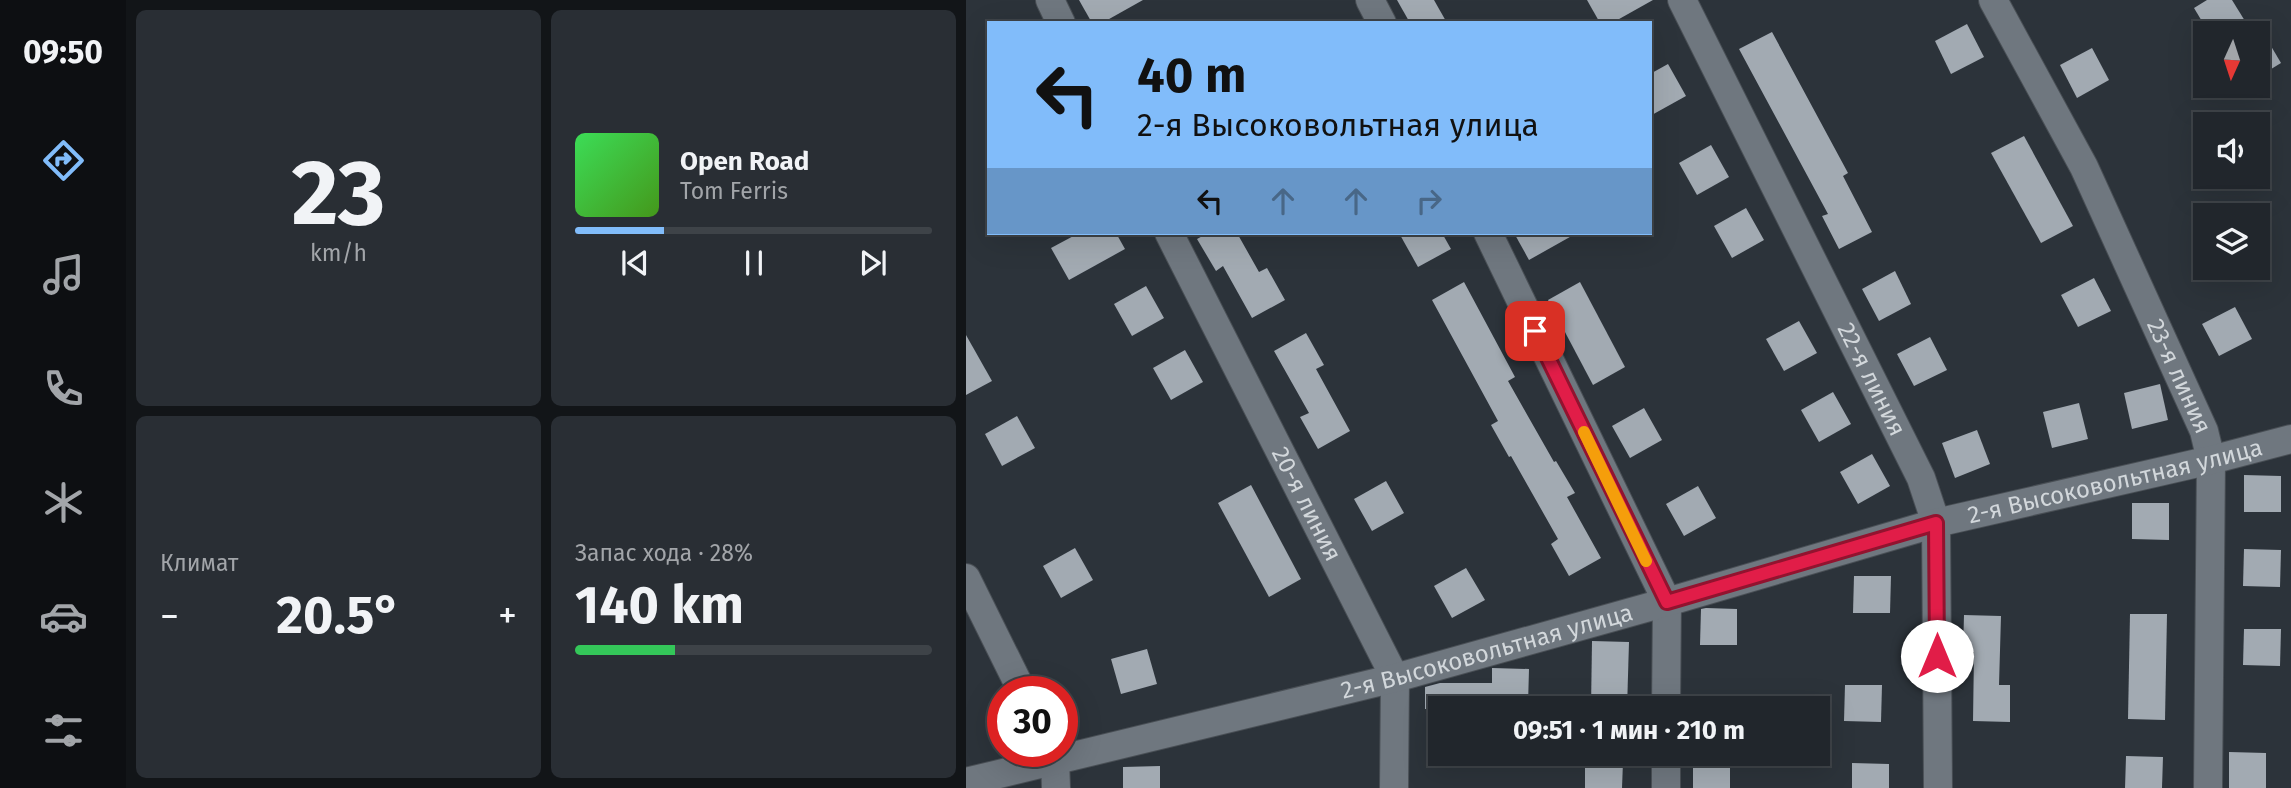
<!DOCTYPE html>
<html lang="ru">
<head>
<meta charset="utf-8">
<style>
  body { margin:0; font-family:"Fira Sans",sans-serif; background:#292e34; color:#f1f3f6; height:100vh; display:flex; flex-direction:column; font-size:26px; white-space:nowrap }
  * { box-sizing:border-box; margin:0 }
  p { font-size:23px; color:#a2a5a9 }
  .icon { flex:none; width:38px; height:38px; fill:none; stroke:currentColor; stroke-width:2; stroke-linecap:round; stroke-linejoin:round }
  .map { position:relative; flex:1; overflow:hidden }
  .sheet { display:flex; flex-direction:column; gap:10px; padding:10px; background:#121518; width:840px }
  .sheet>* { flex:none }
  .guide { position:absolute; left:21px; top:21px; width:665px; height:214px; border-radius:0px; box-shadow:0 7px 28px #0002,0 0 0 2px #3e4348; background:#81bcfa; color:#111; overflow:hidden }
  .needle { width:46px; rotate:183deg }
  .fabs { position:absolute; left:1227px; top:21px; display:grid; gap:14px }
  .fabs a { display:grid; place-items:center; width:77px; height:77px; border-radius:0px; background:#21262c; box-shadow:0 7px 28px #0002,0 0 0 2px #3e4348; font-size:35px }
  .speed { position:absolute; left:21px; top:676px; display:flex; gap:14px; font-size:35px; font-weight:700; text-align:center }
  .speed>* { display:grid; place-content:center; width:91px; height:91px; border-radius:50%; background:#21262c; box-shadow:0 7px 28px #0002,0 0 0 2px #3e4348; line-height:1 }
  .speed .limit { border:10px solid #d22; background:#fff; color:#111 }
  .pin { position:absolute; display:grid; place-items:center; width:60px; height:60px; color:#fff; margin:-30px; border-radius:14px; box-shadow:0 4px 10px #0006 }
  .me { position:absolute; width:77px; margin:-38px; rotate:0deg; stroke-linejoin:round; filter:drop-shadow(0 0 5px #0008) }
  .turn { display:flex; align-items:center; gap:24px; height:147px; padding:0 35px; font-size:32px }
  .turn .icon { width:91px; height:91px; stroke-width:2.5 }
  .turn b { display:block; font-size:49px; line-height:60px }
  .lanes { display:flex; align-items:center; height:66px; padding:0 35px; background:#0003; justify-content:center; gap:35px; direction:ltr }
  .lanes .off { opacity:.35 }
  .big { font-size:52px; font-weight:700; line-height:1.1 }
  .sheet .tile { flex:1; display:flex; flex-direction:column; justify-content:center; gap:10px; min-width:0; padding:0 24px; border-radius:10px; background:#292e34 }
  .sheet .dial { align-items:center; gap:0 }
  .dial b { font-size:91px; line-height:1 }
  .song { display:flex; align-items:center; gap:21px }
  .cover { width:84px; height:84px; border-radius:10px; background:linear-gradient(135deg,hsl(130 70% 55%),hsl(100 70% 35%)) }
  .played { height:7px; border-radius:4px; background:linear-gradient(90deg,#81bcfa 25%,#3e4348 25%) }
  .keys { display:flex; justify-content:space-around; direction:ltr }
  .heat { display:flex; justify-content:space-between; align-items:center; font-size:38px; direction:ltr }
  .charge { height:10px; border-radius:5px; background:linear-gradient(90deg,#34c759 28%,#3e4348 0) }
  .sheet .tiles { flex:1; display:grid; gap:10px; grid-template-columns:repeat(2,1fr) }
  .trip { position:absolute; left:462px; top:696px; width:402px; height:70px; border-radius:0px; background:#21262c; box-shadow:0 7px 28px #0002,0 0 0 2px #3e4348; font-weight:700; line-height:70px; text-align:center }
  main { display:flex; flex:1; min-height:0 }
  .dock { display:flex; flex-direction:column; width:126px; justify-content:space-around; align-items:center; background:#0d0f12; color:#a2a5a9 }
  .dock .icon { width:49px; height:49px }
  .dock .on { color:#81bcfa }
  .dock b { font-size:32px; color:#f1f3f6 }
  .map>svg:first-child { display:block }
</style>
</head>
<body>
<main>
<nav class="dock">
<b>09:50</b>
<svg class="icon on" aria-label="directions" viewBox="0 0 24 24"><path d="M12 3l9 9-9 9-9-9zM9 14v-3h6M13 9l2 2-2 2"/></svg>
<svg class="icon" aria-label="music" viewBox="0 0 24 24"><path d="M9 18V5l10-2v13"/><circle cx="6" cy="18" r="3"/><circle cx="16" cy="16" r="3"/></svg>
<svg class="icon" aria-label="phone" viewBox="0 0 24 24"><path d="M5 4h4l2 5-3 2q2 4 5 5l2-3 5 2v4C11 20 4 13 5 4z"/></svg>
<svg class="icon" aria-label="climate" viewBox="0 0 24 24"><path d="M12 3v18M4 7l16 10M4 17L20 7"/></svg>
<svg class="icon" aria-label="car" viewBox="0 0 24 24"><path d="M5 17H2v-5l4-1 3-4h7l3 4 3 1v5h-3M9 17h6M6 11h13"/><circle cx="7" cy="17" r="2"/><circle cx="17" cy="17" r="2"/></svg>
<svg class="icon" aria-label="filters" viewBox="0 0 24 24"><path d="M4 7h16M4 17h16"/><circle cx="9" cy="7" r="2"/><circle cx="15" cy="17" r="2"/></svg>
</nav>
<section class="sheet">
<div class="tiles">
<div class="tile dial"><b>23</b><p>km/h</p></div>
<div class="tile">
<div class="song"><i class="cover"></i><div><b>Open Road</b><p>Tom Ferris</p></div></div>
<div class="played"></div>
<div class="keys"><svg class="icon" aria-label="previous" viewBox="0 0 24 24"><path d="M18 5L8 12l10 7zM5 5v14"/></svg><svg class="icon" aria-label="pause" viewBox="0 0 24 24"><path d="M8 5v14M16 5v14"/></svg><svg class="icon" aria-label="next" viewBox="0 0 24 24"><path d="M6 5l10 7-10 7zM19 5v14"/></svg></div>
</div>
<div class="tile"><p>Климат</p>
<div class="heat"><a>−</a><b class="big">20.5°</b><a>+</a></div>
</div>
<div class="tile"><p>Запас хода · 28%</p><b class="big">140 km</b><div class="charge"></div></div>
</div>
</section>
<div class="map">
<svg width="1325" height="788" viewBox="0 0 1325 788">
  <rect width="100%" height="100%" fill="#2c333a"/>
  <g fill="#a2aab2">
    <polygon points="113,0 177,0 136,23 126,23"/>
    <polygon points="431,0 468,0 481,23 444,23"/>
    <polygon points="621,0 687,0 646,23 634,23"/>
    <polygon points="1241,0 1266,0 1279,21 1258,33 1243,33 1228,8"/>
    <polygon points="1001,24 1018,57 985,74 969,41"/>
    <polygon points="1292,24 1315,63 1292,77"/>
    <polygon points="806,32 882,173 877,176 906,232 873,249 856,216 862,214 773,49"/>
    <polygon points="1126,48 1143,80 1111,98 1094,65"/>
    <polygon points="702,64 720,96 684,116 684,74"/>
    <polygon points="1058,136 1107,226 1075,243 1025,153"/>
    <polygon points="745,145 763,177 731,195 713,163"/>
    <polygon points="780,208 798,240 766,258 748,226"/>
    <polygon points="113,233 150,233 159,249 103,280 85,248"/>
    <polygon points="242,233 271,233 293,272 301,268 319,300 286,318 257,266 250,271 231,239"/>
    <polygon points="433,233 476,233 485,249 452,267"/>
    <polygon points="548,233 611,233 563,260"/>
    <polygon points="929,271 945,304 913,321 896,289"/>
    <polygon points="1128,278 1145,311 1112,327 1095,295"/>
    <polygon points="498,282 549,377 542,381 588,462 590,461 609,493 601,497 635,558 603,576 585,544 592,539 545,456 543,457 525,425 532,421 466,300"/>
    <polygon points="614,282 659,367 627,385 582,300"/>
    <polygon points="180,286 198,318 166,336 148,304"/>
    <polygon points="1269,307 1286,339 1253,356 1236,324"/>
    <polygon points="833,321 851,353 818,371 800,339"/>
    <polygon points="340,333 358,365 350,369 384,431 352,449 334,417 343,413 308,351"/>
    <polygon points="0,335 26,381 0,395"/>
    <polygon points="964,337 981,370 948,386 931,354"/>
    <polygon points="219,350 237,382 205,400 187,368"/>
    <polygon points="1194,384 1202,420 1166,429 1158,393"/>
    <polygon points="867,392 885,424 853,442 835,410"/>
    <polygon points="1113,403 1122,439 1086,448 1077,412"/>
    <polygon points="678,408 696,440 664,458 646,426"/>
    <polygon points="51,416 69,448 36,466 19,434"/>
    <polygon points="1011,430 1024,464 989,478 976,443"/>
    <polygon points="906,454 924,486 892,504 874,472"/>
    <polygon points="1278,475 1315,476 1315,512 1278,512"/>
    <polygon points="420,481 438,513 406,531 388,499"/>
    <polygon points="285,485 335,579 303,597 252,503"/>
    <polygon points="732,486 750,518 718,536 700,504"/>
    <polygon points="1166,503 1203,503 1203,540 1166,539"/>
    <polygon points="109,548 127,580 95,598 77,566"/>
    <polygon points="1278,549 1315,550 1314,587 1277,586"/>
    <polygon points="500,568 519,600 486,618 468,586"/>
    <polygon points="888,576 925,576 924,613 887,613"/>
    <polygon points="740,608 771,609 771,645 734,645 735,609"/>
    <polygon points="1164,614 1201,614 1199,720 1162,719"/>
    <polygon points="998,615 1035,616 1033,685 1044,685 1044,722 1007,721 1008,652 997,652"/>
    <polygon points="1278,629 1315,629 1314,666 1277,665"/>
    <polygon points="626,641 663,642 661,709 625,709"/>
    <polygon points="181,649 191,684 155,694 145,659"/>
    <polygon points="526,668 563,669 562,705 496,705 496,709 459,709 459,687 474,683 526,683"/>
    <polygon points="879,685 916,685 915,722 878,721"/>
    <polygon points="1263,752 1300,753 1300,788 1263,788"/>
    <polygon points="1160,756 1197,757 1196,788 1159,788"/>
    <polygon points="619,761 657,762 656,788 619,788"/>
    <polygon points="886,763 923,764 923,788 886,788"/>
    <polygon points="194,766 194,788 157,788 157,767"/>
    <polygon points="727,767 764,768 764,788 727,788"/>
  </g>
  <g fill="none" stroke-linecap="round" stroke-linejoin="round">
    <defs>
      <g id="minor">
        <polyline points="84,0 95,23"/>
        <polyline points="404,0 416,23"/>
        <path id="s1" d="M716,0L955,478L970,523L972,788"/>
        <path id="s2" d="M1027,0L1118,167L1238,431L1245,460L1242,788"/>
        <path id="s3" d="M203,233L429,678L428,788"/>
        <polyline points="522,233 701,602 700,709"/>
        <polyline points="0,578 56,691"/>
        <polyline points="85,751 89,760 90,788"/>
        <path id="s4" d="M0,782L429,678L701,602L970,523L1245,460L1325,439"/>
        <polyline points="700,788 700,754"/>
      </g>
    </defs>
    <use href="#minor" stroke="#494f55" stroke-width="30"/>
    <use href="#minor" stroke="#6f777f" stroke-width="28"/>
  </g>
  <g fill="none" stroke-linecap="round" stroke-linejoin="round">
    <defs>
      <polyline id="route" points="569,331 701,602 970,523 971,656"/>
    </defs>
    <use href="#route" stroke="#92132f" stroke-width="18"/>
    <use href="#route" stroke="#e11d48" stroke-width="12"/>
    <polyline stroke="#f59e0b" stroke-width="12" points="618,432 680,561"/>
  </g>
  <g text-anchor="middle" stroke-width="7" stroke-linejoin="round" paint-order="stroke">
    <g font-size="24" fill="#d2d7db" stroke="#2c333a">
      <text dy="8" stroke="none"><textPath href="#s2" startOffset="420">23-я линия</textPath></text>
      <text dy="8" stroke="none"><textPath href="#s1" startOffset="424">22-я линия</textPath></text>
      <text dy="8" stroke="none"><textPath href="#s4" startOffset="1188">2-я Высоковольтная улица</textPath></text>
      <text dy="8" stroke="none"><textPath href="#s3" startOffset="304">20-я линия</textPath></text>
      <text dy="8" stroke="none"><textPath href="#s4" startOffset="537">2-я Высоковольтная улица</textPath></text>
    </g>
  </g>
</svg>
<div class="fabs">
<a><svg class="needle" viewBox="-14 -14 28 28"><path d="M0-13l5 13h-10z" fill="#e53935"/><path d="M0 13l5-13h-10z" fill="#a2a5a9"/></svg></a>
<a><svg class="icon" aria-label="sound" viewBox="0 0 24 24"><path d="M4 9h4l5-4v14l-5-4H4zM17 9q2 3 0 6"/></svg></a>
<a><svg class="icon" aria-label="layers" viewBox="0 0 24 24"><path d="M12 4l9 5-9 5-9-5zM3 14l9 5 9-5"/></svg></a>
</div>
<div class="speed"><div class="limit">30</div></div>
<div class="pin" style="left:569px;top:331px;background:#d93025"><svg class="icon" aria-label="arrive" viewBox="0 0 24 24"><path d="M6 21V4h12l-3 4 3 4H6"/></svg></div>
<svg class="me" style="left:971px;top:656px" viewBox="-20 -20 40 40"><circle r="19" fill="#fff"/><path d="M0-13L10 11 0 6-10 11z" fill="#e11d48"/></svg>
<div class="trip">09:51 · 1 мин · 210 m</div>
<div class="guide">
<div class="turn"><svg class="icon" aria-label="left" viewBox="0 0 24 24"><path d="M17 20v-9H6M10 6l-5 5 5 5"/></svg><div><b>40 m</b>2-я Высоковольтная улица</div></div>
<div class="lanes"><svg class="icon" aria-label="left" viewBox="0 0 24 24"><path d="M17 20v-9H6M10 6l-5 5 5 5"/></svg><svg class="icon off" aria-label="ahead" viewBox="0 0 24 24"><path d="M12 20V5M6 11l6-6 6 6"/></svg><svg class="icon off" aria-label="ahead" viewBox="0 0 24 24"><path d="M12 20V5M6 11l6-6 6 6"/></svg><svg class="icon off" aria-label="right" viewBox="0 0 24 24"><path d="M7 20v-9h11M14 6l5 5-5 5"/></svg></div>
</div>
</div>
</main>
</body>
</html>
